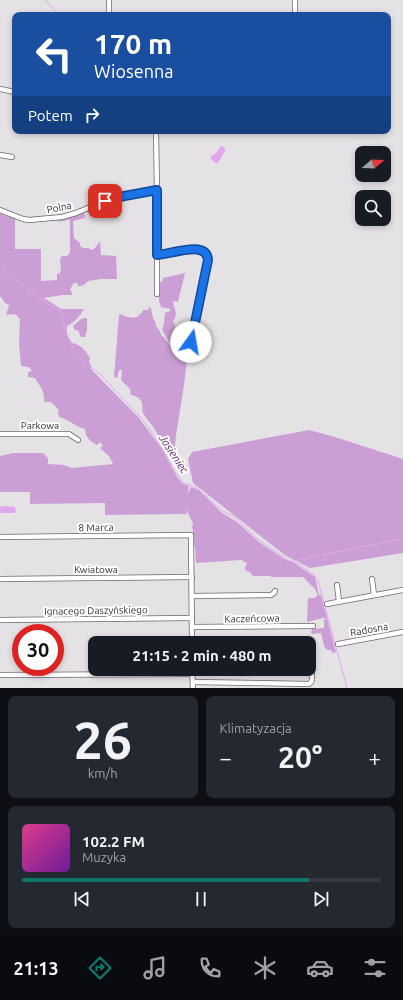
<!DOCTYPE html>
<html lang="pl">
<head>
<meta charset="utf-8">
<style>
  body { margin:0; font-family:Ubuntu,sans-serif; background:#242831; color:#f1f3f6; height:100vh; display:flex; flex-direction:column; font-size:15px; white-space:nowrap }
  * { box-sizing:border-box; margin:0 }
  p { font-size:13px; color:#9ea1a6 }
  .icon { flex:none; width:22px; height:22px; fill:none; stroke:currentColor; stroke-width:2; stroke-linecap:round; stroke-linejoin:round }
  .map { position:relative; height:688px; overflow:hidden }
  .side { display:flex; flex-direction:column; gap:8px; padding:8px; background:#0d0f14; flex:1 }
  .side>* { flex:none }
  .top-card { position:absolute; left:12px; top:12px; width:379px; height:122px; border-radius:8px; box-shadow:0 2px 6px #0003; background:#1a4fa0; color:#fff; overflow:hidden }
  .needle { width:26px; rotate:71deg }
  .controls { position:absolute; left:355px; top:146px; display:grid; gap:8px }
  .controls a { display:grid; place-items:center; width:36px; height:36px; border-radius:8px; background:#171b24; box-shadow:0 2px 6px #0003; font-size:20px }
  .speed { position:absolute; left:12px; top:624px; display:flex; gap:8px; font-size:20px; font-weight:700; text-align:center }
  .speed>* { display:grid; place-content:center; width:52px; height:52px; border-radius:50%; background:#171b24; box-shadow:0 2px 6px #0003; line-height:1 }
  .speed .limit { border:6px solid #d22; background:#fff; color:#111 }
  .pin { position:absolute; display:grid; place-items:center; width:34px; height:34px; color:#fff; margin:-17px; border-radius:8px; box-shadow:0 2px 6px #0006 }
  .me { position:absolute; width:44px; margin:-22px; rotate:13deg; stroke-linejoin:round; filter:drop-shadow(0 0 3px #0008) }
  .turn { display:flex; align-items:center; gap:14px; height:84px; padding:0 16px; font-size:18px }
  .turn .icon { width:52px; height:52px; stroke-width:2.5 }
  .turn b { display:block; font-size:28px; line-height:34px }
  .then { display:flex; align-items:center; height:38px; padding:0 16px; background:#0003; gap:8px; font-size:15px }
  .big { font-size:30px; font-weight:700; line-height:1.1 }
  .side .widget { flex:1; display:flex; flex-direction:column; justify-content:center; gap:6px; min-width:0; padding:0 14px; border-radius:8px; background:#242831 }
  .side .dial { align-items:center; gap:0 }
  .dial b { font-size:52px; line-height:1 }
  .song { display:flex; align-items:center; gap:12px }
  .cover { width:48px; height:48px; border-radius:6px; background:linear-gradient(135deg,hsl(330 70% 55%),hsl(280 70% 35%)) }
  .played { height:4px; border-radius:2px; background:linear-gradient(90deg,#0f766e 80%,#363941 80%) }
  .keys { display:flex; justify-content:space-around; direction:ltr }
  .heat { display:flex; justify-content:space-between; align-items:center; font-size:22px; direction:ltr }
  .side .tiles { flex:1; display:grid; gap:8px; grid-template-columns:1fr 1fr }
  .widget:last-child { grid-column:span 2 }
  .trip { position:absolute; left:88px; top:636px; width:228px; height:40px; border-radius:8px; background:#171b24; box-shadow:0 2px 6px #0003; font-weight:700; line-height:40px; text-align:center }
  .dock { display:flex; height:64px; justify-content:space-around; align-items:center; background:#090b0e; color:#9ea1a6 }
  .dock .icon { width:28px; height:28px }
  .dock .current { color:#0f766e }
  .dock b { font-size:18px; color:#f1f3f6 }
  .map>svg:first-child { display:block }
</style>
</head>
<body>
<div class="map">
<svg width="403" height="688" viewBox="0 0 403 688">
  <rect width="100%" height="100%" fill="#e5e2e6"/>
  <g fill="#cb9fd5">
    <path d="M83,212L85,215V218L73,221L74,238L80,243V246L83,248H88L92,250L96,247L100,241L101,255L116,256L117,279H101L88,281C85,285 83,286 78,286L77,283H74L70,289L72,293V295H63L44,298L61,309H84C81,315 73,324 67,326V335L72,343C80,344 86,351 90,358L89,361L91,366V369L139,418L162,449L177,477L183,484L189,486L187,495L191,487L199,490L221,512L237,522L259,542L286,560L293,562L315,577L319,595H321L336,652L333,653L331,650H327L324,646L321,633L312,634L311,632L312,629L324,628V620L326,618H323L307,622L308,598H314L318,595L315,589L303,577H271V576H253L250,572L246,571C244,568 245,567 247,563L241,560L196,563L195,546H193V530L192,528L193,524L187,511H186L187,514L105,515V503L30,504V492H0V456L13,453H43L48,458V464L64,465L72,468L113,464L109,456L100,448L103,446L100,442L97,445C90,441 85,437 85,429C75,427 69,419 59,417L58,413L59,411L57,408L51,402H44C45,392 40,386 35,378L28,377V372L32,371L29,367L21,366L19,344L20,319L15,314L6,315L9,305L5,303L1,297H0V213L6,216L15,218V249H41V281L57,280V274L60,273L61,269L60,259L62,256H67L70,253V222L69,219C66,221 60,222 56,221V220L65,218Z"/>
    <path d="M185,273L178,302L173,301C174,311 179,312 173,322L175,325L173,338L175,340L174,344H172L169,342L162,330L164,323L165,313L170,311V309L166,308L161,307L159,301V283L162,281L163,278Z"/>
    <path d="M148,307L151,308L153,318L155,321L156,326L158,328L162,336H163C170,348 181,350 187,359L184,385L176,435L175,446L176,457C167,452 159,437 154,428C151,423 146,419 143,413C141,409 144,405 141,401C139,397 135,396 131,395L130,389L121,380L122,370H119L117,378L114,377L119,315L120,314C129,318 138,321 143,310H149Z"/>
    <path d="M85,318H87V330L85,337H82L80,336L79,331C75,330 74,330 73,326L81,319Z"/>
    <polygon points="309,430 335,437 403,459 403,553 310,568 286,556 193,483 188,459 192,452"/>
  </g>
  <g fill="#e1a6ef">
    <path d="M221,146H222L225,148V151L218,163C215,163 211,161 211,157V156L216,153Z"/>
    <polygon points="3,506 15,507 16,511 14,513 0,513 0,507"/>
  </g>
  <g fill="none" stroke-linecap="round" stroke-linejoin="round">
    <g stroke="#e1a6ef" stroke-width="1">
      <polyline points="45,0 59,15"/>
      <polyline points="0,268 39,298 60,311 67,334 76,355 100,374 143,420 162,448 175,472 183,483 196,487 221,510 233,516 259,540 288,560 300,565 313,574 318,581 347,688"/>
      <polyline points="322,555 403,539"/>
      <polyline points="293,561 319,556"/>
    </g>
    <defs>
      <g id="street">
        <polyline points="109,0 109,15"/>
        <polyline points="295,15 295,0"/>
        <polyline points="0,89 15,92"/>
        <polyline points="0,155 12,157"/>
        <polyline points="157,191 157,294"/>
        <polyline points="0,210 23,219 29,220 62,217 76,213 112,198 157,191 156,131"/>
        <path d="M157,255C169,255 207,239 208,260L191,342"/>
        <polyline points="0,434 69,434 78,440"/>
        <polyline points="0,537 191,535 192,643"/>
        <polyline points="0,579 192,577"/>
        <polyline points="372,579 374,595"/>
        <polyline points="337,585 339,601"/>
        <polyline points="192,596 271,595 274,593 275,591"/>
        <polyline points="327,604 403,590"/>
        <polyline points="0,620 192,618"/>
        <polyline points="192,627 313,626"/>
        <polyline points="338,644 403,632"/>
        <polyline points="192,669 193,688"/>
        <polyline points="0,675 193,674"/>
        <polyline points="193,682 309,684 311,682 312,680 311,657"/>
      </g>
    </defs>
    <use href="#street" stroke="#6a676a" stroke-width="6"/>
    <use href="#street" stroke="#fff" stroke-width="4.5"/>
  </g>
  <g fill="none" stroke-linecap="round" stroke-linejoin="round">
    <defs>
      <path id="route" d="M105,201L119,197L157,190V255C169,255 207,239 208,260L191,342"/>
    </defs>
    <use href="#route" stroke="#114b97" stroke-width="10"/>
    <use href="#route" stroke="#1a73e8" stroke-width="7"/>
  </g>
  <g text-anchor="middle" stroke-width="4" stroke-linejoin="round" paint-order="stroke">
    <g font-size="10" fill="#313032" stroke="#fff">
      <text transform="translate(59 207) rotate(-11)" y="4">Polna</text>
      <text x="40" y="429">Parkowa</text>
      <text transform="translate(96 527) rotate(-1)" y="4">8 Marca</text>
      <text x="96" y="573">Kwiatowa</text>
      <text transform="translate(96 610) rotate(-1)" y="4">Ignacego Daszyńskiego</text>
      <text transform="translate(252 618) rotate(-1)" y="4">Kaczeńcowa</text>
      <text transform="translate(369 629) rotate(-10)" y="4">Radosna</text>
    </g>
    <g font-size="11" font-style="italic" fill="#611a70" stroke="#fff">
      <text transform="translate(174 454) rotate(57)" y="4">Jasieniec</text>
    </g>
  </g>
</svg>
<div class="controls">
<a><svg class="needle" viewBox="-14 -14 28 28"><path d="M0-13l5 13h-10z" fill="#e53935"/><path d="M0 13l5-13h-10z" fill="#9ea1a6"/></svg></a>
<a><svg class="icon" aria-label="search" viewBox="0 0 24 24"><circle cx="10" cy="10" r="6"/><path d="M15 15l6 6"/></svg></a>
</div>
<div class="speed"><div class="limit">30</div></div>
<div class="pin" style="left:105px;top:201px;background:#d93025"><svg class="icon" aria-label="arrive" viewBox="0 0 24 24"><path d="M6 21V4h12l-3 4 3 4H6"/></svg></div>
<svg class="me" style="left:191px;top:342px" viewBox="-20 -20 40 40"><circle r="19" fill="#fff"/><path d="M0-13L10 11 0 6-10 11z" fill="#1a73e8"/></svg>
<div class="trip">21:15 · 2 min · 480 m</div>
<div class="top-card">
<div class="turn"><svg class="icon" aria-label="left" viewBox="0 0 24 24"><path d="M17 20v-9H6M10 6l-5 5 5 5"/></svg><div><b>170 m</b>Wiosenna</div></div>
<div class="then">Potem<svg class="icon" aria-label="right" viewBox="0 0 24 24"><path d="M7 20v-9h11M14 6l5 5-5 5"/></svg></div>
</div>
</div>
<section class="side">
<div class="tiles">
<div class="widget dial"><b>26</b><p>km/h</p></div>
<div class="widget"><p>Klimatyzacja</p>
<div class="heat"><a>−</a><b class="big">20°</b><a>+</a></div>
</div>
<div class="widget">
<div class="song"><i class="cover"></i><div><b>102.2 FM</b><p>Muzyka</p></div></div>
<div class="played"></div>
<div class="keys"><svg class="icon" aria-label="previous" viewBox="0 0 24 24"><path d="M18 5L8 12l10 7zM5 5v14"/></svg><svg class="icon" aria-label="pause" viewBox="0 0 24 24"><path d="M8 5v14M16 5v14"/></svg><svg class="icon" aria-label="next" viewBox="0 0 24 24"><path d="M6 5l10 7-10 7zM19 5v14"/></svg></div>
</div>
</div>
</section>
<nav class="dock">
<b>21:13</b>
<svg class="icon current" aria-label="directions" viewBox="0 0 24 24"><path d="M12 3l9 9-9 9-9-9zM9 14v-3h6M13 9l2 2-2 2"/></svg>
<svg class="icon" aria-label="music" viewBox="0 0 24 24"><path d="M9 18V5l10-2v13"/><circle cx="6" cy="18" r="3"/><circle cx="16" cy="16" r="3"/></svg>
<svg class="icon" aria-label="phone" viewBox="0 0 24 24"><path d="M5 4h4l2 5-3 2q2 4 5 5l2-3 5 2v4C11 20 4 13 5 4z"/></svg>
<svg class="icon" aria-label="climate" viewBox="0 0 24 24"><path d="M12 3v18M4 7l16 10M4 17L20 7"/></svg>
<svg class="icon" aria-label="car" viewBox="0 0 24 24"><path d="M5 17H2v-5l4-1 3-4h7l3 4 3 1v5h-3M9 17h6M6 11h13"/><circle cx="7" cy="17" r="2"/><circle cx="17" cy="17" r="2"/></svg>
<svg class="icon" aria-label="filters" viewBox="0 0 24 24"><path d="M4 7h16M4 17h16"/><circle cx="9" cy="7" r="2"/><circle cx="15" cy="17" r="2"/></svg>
</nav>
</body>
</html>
